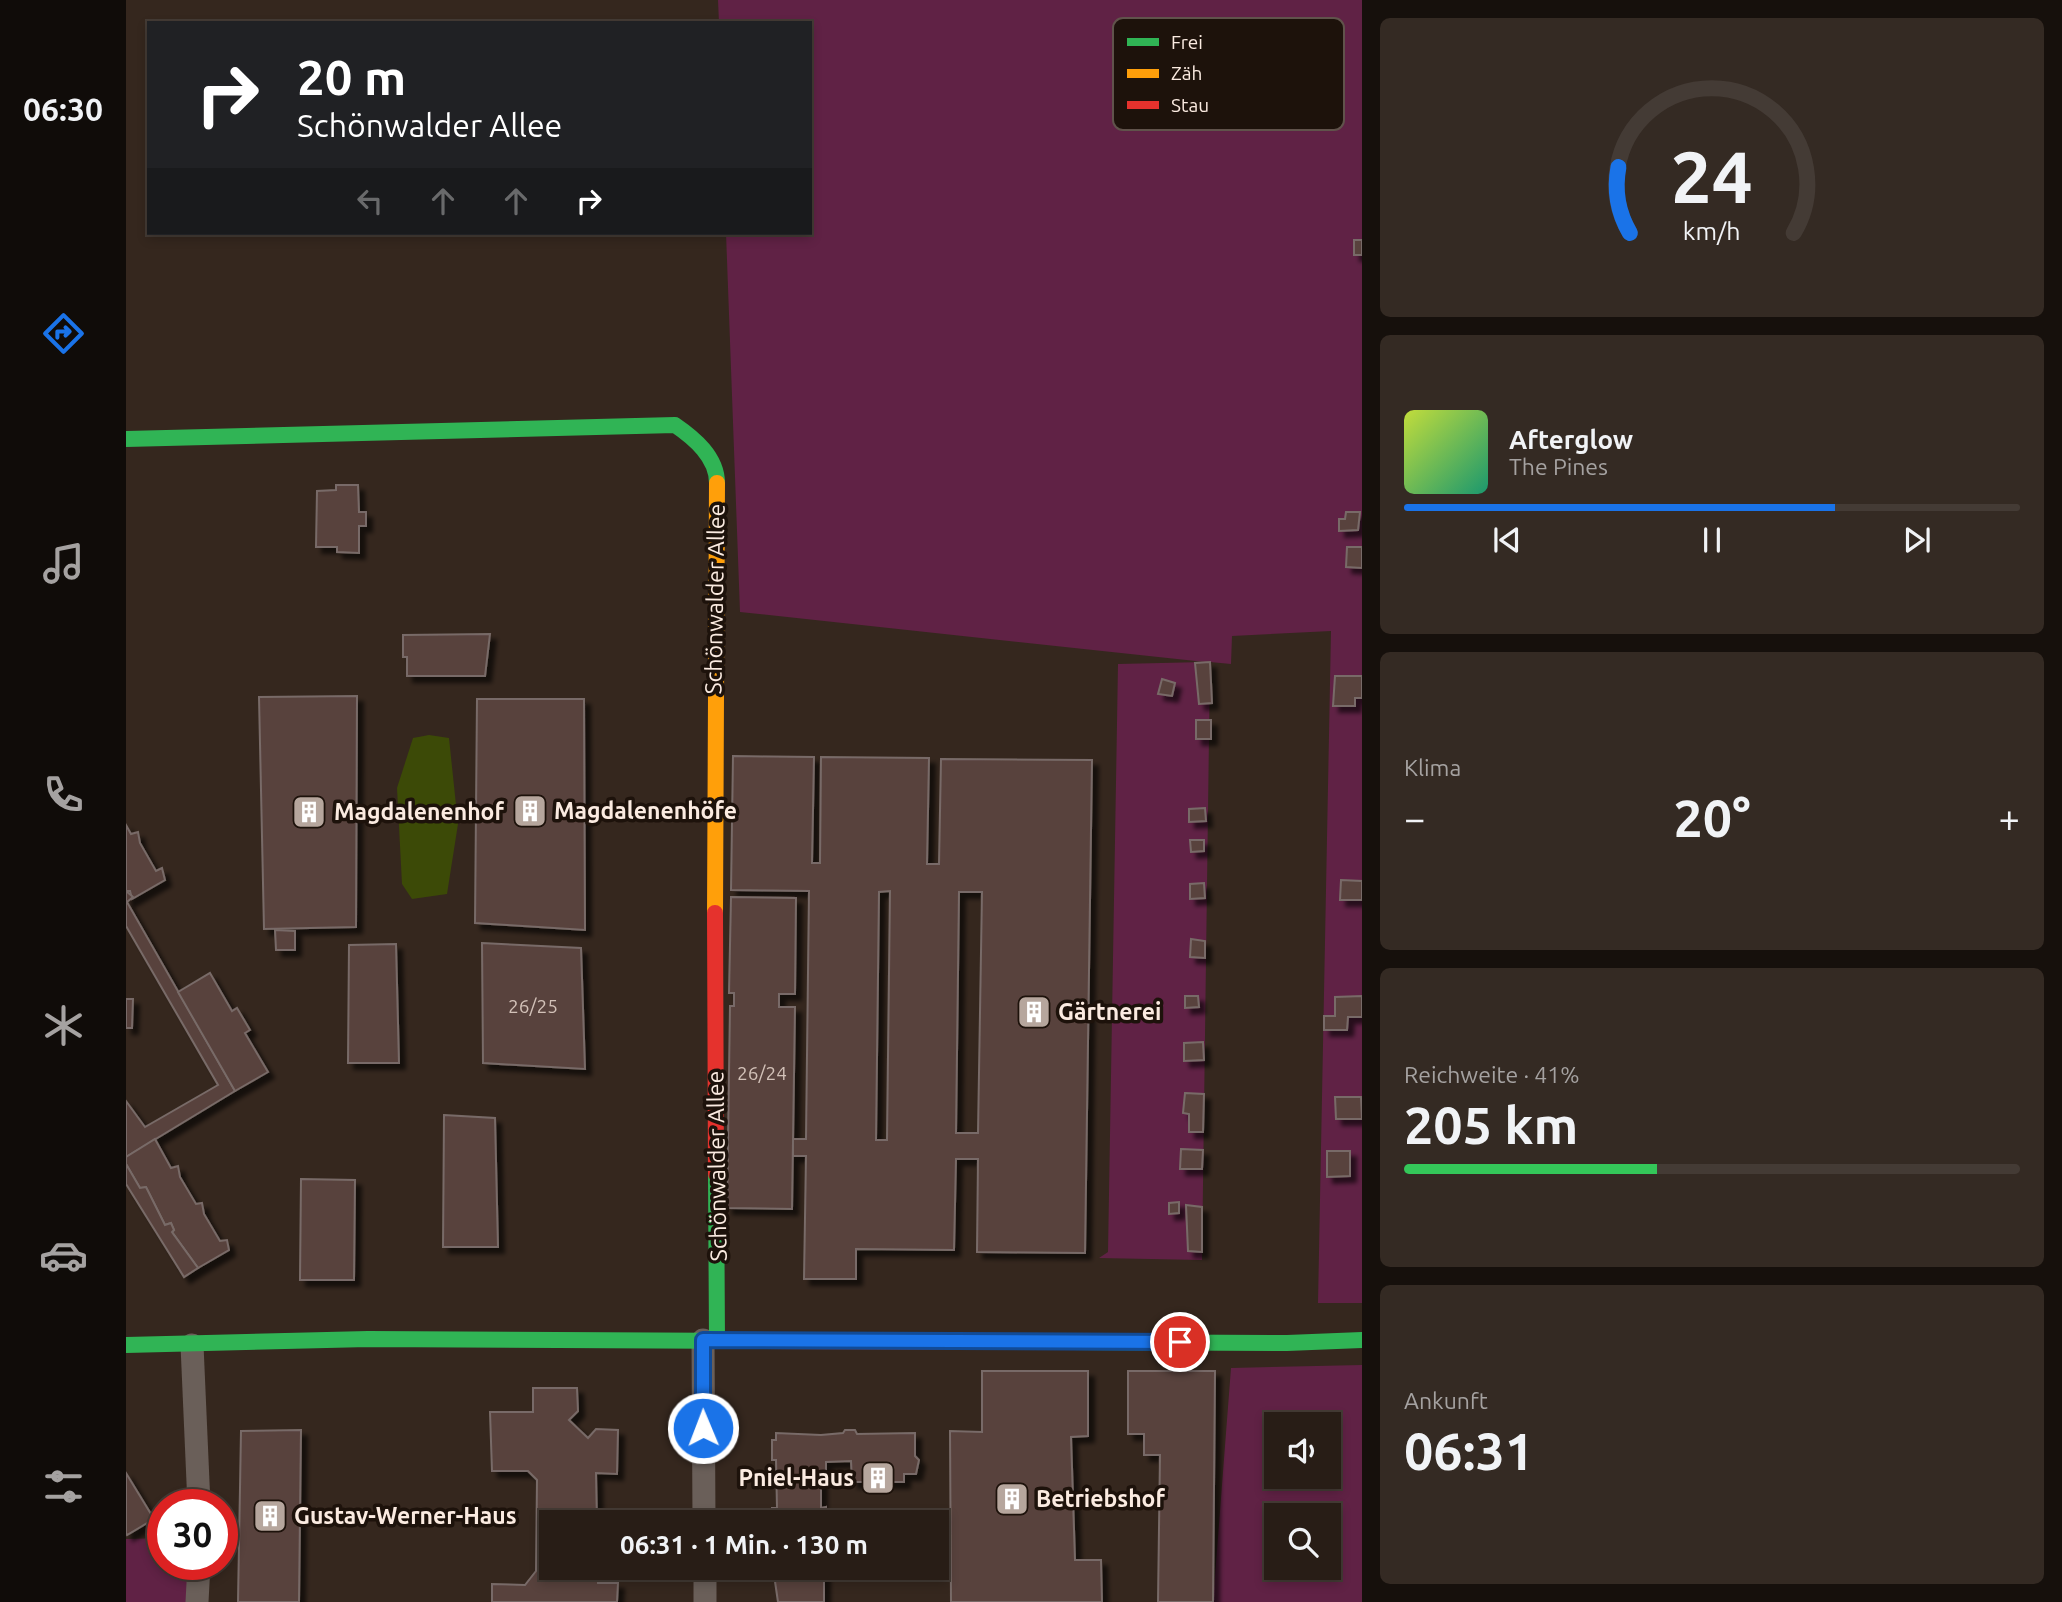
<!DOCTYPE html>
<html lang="de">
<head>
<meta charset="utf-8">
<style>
  body { margin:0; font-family:Ubuntu,sans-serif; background:#342a23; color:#f1f3f6; height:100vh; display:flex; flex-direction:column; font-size:26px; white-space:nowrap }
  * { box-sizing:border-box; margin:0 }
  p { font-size:23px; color:#a5a2a1 }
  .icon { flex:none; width:38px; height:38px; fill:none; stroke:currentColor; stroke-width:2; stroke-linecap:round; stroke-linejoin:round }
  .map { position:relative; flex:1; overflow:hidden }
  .drawer { display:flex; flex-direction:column; gap:18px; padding:18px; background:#16100c; width:700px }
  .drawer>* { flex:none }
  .banner { position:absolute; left:21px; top:21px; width:665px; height:214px; border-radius:0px; box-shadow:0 4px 10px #0003,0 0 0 2px #443b35; background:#202124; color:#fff; overflow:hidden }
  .tools { position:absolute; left:1138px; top:1412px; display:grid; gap:14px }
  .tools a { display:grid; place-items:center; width:77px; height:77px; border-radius:0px; background:#281d16; box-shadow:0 4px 10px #0003,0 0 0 2px #443b35; font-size:35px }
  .speed { position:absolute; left:21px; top:1489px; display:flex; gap:14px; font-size:35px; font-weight:700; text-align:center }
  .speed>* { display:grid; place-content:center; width:91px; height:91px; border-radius:50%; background:#281d16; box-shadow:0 4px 10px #0003,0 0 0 2px #443b35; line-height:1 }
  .speed .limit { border:10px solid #d22; background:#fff; color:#111 }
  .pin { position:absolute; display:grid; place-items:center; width:60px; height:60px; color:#fff; margin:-30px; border:4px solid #fff; border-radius:50%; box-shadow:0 2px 7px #0007 }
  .me { position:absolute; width:77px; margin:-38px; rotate:359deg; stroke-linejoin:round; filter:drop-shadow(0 0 5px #0008) }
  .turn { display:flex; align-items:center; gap:24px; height:147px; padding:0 35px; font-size:32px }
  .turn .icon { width:91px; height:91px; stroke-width:2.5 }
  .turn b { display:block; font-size:49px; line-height:60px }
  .lanes { display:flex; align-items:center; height:66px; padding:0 35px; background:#0003; justify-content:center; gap:35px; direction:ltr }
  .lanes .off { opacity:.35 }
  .big { font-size:52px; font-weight:700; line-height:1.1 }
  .drawer .widget { flex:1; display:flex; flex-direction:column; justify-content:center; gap:10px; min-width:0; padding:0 24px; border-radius:10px; background:#342a23 }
  .drawer .dial { align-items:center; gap:0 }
  .dial svg { height:182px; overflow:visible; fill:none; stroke:#443b35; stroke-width:7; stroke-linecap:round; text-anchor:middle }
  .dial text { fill:#f1f3f6; stroke:none }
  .song { display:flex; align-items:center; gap:21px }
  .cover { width:84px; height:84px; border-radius:10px; background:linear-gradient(135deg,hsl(70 70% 55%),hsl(160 70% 35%)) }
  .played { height:7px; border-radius:4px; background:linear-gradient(90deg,#1a73e8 70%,#443b35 70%) }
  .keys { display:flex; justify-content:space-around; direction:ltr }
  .heat { display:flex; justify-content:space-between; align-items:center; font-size:38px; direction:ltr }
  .charge { height:10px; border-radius:5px; background:linear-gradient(90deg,#34c759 41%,#443b35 0) }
  .trip { position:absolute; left:413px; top:1510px; width:410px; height:70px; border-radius:0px; background:#281d16; box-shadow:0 4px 10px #0003,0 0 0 2px #443b35; font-weight:700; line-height:70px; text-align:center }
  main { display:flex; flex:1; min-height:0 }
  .dock { display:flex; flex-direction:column; width:126px; justify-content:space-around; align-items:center; background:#100c09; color:#a5a2a1 }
  .dock .icon { width:49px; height:49px }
  .dock .selected { color:#1a73e8 }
  .dock b { font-size:32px; color:#f1f3f6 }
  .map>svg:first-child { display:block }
</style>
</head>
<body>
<main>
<nav class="dock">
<b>06:30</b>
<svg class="icon selected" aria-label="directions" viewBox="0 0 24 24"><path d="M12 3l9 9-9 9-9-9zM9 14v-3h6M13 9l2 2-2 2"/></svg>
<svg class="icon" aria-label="music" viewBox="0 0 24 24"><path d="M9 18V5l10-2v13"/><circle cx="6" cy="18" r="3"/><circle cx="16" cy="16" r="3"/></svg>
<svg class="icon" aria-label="phone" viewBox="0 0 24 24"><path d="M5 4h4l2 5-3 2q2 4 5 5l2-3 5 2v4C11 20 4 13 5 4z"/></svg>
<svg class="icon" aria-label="climate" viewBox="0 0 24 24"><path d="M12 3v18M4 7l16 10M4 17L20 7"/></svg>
<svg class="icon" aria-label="car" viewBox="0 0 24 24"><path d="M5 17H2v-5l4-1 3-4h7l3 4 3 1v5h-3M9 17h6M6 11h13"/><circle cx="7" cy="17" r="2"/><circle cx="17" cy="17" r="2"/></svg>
<svg class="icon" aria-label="filters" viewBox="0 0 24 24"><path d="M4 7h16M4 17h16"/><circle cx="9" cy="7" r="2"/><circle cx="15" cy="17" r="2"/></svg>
</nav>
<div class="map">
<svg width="1236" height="1602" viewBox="0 0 1236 1602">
  <defs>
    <filter id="shadow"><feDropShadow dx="6" dy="6" stdDeviation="2" flood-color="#0009"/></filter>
  </defs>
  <rect width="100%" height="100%" fill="#35271e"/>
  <g fill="#602245" fill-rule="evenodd">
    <polygon points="592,0 1236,0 1236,1303 1192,1303 1205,631 1106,636 1105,664 1084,662 1076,1260 973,1258 982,1252 992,664 1079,662 614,612 600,233 684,233 684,23 593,23"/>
    <path d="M1236,1365V1602H1087L1105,1368ZM1202,1424V1477H1150V1424ZM1150,1516H1202V1568H1150Z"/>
    <polygon points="37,1538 37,1564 73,1565 71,1602 0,1602 0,1539"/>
  </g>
  <polygon fill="#3c4a07" points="303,735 323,738 332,824 321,894 286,899 276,884 271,788 287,738"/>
  <g fill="#59423e" stroke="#786b67" stroke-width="2" fill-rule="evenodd" filter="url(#shadow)">
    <rect x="1228" y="240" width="8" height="15"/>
    <polygon points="210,485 232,485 233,512 240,512 240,526 233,526 233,553 211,552 211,547 190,547 191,491 210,490"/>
    <polygon points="1220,512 1234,512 1232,530 1213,531 1213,519 1219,519"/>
    <polygon points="1221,547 1236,547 1236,568 1220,567"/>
    <polygon points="364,634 359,676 281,676 281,657 277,657 277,635"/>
    <polygon points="1084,662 1086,703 1073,704 1069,663"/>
    <polygon points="1209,676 1236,676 1236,698 1229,698 1229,706 1207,706"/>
    <polygon points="1036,679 1049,683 1046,696 1032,694"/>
    <polygon points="231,696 230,927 138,929 133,697"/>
    <polygon points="351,699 458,699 459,930 349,923"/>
    <rect x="1070" y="720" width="15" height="19"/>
    <path d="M607,756L688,757L686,863H694L695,757L803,758L801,864H813L815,759L966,760L959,1253L851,1252L852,1159H830L828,1250L730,1249V1279H678L680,1156H667V1139H680L683,891L605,890ZM764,891L761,1140H750L753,892ZM833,892H856L852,1133H830Z"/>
    <polygon points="1079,808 1080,821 1063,822 1063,809"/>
    <polygon points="0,825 5,834 12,832 14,843 30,871 36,868 39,880 6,899 4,891 0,891"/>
    <polygon points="1064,840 1078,840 1078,851 1065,852"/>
    <polygon points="1215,880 1236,881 1236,900 1214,900"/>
    <polygon points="1078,883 1079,898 1064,899 1064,884"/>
    <polygon points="0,891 7,897 1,902 109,1091 0,1157 0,1101 19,1127 92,1085 0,926"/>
    <polygon points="605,897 670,898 669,994 653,994 653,1007 669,1007 666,1209 601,1208 604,1006 608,1006 608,993 603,993"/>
    <polygon points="149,930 169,931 169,950 150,950"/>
    <polygon points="1065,939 1079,941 1079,958 1064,957"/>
    <polygon points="356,943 455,948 459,1069 357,1063"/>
    <polygon points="270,944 273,1063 222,1063 223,945"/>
    <polygon points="84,973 106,1011 111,1008 124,1030 119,1033 142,1072 109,1091 52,992"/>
    <polygon points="1059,996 1072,996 1073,1007 1059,1008"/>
    <polygon points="1236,996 1236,1017 1222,1017 1221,1030 1198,1030 1198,1016 1209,1016 1209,997"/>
    <polygon points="0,999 7,999 6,1028 0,1028"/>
    <polygon points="1077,1042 1078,1060 1058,1061 1058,1043"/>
    <polygon points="1059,1093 1078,1094 1077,1132 1063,1132 1063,1114 1057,1113"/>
    <polygon points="1209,1097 1235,1097 1236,1119 1210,1119"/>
    <polygon points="318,1115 369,1118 372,1247 317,1247"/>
    <polygon points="29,1139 45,1168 52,1166 54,1177 70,1204 76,1203 78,1214 94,1241 101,1240 103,1250 72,1268 46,1232 48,1230 45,1223 39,1225 20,1187 14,1188 0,1164 0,1157"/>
    <polygon points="1055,1149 1077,1150 1076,1169 1054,1169"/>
    <polygon points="1201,1151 1224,1151 1224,1176 1201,1177"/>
    <polygon points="0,1164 14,1188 20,1187 39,1225 45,1223 48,1230 46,1232 72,1268 58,1277 0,1184"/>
    <polygon points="175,1179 229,1180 228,1280 174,1280"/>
    <polygon points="1053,1202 1053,1213 1043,1214 1043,1203"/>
    <polygon points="1060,1205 1076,1207 1076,1252 1062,1251"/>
    <polygon points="856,1371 962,1371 962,1436 945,1437 949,1560 975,1560 976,1602 825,1602 824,1431 856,1432"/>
    <polygon points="1002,1371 1089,1371 1087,1602 1032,1602 1034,1455 1018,1455 1018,1434 1002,1434"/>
    <polygon points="407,1388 451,1388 452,1411 443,1420 462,1438 470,1429 492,1430 491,1474 470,1473 471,1522 425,1522 425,1568 471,1568 472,1583 492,1583 491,1602 366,1602 366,1584 399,1585 410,1571 411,1480 402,1471 366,1471 364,1412 407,1412"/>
    <polygon points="175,1430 173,1602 112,1602 115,1431"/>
    <polygon points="719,1430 729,1430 731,1434 789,1433 789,1456 793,1460 790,1474 778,1474 778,1482 726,1482 725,1461 700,1462 700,1472 695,1475 695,1508 700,1507 700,1522 646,1522 646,1508 651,1508 650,1460 646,1460 646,1440 650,1440 650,1433 695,1435 717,1433"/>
    <polygon points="0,1473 28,1519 1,1535 0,1533"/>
    <polygon points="647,1568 698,1568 698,1602 652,1602"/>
  </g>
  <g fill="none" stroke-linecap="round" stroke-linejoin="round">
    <g stroke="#6a5f59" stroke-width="23">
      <polyline points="577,1340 578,1522"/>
      <polyline points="66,1345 73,1505"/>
      <polyline points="579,1568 579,1602"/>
      <polyline points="71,1602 73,1564"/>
    </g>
    <g stroke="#30b455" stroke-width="16">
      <path d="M0,439L549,425C568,438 591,457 591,483"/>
      <polyline points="590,1174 591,1340"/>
      <polyline points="947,1342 1161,1343 1236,1340"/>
      <polyline points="0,1345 242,1339 630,1341"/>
    </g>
    <polyline stroke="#ff9f0a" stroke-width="16" points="589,913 591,483"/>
    <g stroke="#e5322d" stroke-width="16">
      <polyline points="589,913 590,1174"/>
      <polyline points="630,1341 947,1342"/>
    </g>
  </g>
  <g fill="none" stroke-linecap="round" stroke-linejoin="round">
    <defs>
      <polyline id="route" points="577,1428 577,1340 1054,1342"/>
    </defs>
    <use href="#route" stroke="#114b97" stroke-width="18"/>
    <use href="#route" stroke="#1a73e8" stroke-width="12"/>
  </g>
  <defs>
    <symbol id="building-square" viewBox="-11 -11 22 22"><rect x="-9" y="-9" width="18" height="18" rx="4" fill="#b6a69d" stroke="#1d120b"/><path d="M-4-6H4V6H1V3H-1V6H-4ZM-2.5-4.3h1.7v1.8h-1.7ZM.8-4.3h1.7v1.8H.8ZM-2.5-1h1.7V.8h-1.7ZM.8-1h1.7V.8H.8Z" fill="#fff"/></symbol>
  </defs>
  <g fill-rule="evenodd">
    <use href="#building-square" x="385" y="792" width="38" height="38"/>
    <use href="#building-square" x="164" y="793" width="38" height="38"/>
    <use href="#building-square" x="889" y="993" width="38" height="38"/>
    <use href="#building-square" x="733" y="1459" width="38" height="38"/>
    <use href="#building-square" x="867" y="1480" width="38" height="38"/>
    <use href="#building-square" x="125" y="1497" width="38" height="38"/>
  </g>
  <g text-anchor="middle" stroke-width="7" stroke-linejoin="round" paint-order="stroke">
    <g font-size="19" fill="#d2c1b8">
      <text x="407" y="1013">26/25</text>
      <text x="636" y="1080">26/24</text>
    </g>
    <g font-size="23" fill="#fbebe1" stroke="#1d120b">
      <text transform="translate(589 599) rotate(-89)" y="8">Schönwalder Allee</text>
      <text transform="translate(591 1166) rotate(-91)" y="8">Schönwalder Allee</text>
    </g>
    <g font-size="23" font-weight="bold" fill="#fbebe1" stroke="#1d120b" text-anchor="start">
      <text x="428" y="819">Magdalenenhöfe</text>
      <text x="208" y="820">Magdalenenhof</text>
      <text x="932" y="1020">Gärtnerei</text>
      <text x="728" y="1486" text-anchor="end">Pniel-Haus</text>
      <text x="910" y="1507">Betriebshof</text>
      <text x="168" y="1524">Gustav-Werner-Haus</text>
    </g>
  </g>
  <rect x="987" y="18" width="231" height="112" rx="10" fill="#1d120b" stroke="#60534b" stroke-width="2"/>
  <rect x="1001" y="38" width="32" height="8" fill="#30b455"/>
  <rect x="1001" y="69" width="32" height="9" fill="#ff9f0a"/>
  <rect x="1001" y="101" width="32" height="8" fill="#e5322d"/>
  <g font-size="19" fill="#fbebe1">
    <text x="1045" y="49">Frei</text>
    <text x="1045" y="80">Zäh</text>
    <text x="1045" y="112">Stau</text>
  </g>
</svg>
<div class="tools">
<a><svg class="icon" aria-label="sound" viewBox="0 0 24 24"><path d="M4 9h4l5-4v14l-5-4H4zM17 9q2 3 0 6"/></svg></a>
<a><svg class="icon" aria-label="search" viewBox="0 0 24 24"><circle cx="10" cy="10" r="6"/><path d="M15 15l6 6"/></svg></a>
</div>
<div class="speed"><div class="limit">30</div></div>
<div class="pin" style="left:1054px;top:1342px;background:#d93025"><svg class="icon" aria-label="arrive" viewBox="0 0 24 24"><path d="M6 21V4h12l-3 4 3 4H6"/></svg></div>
<svg class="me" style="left:577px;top:1428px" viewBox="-20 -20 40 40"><circle r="17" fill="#1a73e8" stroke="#fff" stroke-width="3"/><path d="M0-11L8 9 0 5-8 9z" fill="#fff"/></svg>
<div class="trip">06:31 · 1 Min. · 130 m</div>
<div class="banner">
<div class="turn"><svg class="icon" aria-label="right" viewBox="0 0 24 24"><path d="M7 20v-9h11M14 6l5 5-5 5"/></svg><div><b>20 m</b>Schönwalder Allee</div></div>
<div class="lanes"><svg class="icon off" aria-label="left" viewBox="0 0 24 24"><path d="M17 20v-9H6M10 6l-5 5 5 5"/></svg><svg class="icon off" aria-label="ahead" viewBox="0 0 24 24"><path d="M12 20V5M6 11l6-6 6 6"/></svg><svg class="icon off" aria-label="ahead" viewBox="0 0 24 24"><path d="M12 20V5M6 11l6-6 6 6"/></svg><svg class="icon" aria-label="right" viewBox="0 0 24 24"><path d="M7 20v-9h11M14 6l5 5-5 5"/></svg></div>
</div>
</div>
<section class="drawer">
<div class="widget dial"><svg viewBox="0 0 100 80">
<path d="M14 69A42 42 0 1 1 86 69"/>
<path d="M14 69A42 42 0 0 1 9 40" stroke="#1a73e8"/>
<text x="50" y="56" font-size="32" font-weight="700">24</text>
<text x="50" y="72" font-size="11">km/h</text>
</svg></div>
<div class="widget">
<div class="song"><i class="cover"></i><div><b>Afterglow</b><p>The Pines</p></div></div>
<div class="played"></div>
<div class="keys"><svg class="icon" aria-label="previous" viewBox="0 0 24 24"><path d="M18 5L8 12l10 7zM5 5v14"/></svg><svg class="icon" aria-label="pause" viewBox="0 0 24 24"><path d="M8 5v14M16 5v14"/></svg><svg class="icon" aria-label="next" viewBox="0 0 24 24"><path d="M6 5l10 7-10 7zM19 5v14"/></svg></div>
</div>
<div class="widget"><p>Klima</p>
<div class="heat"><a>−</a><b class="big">20°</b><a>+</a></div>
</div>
<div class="widget"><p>Reichweite · 41%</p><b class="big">205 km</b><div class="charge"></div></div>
<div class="widget"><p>Ankunft</p><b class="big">06:31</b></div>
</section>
</main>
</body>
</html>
